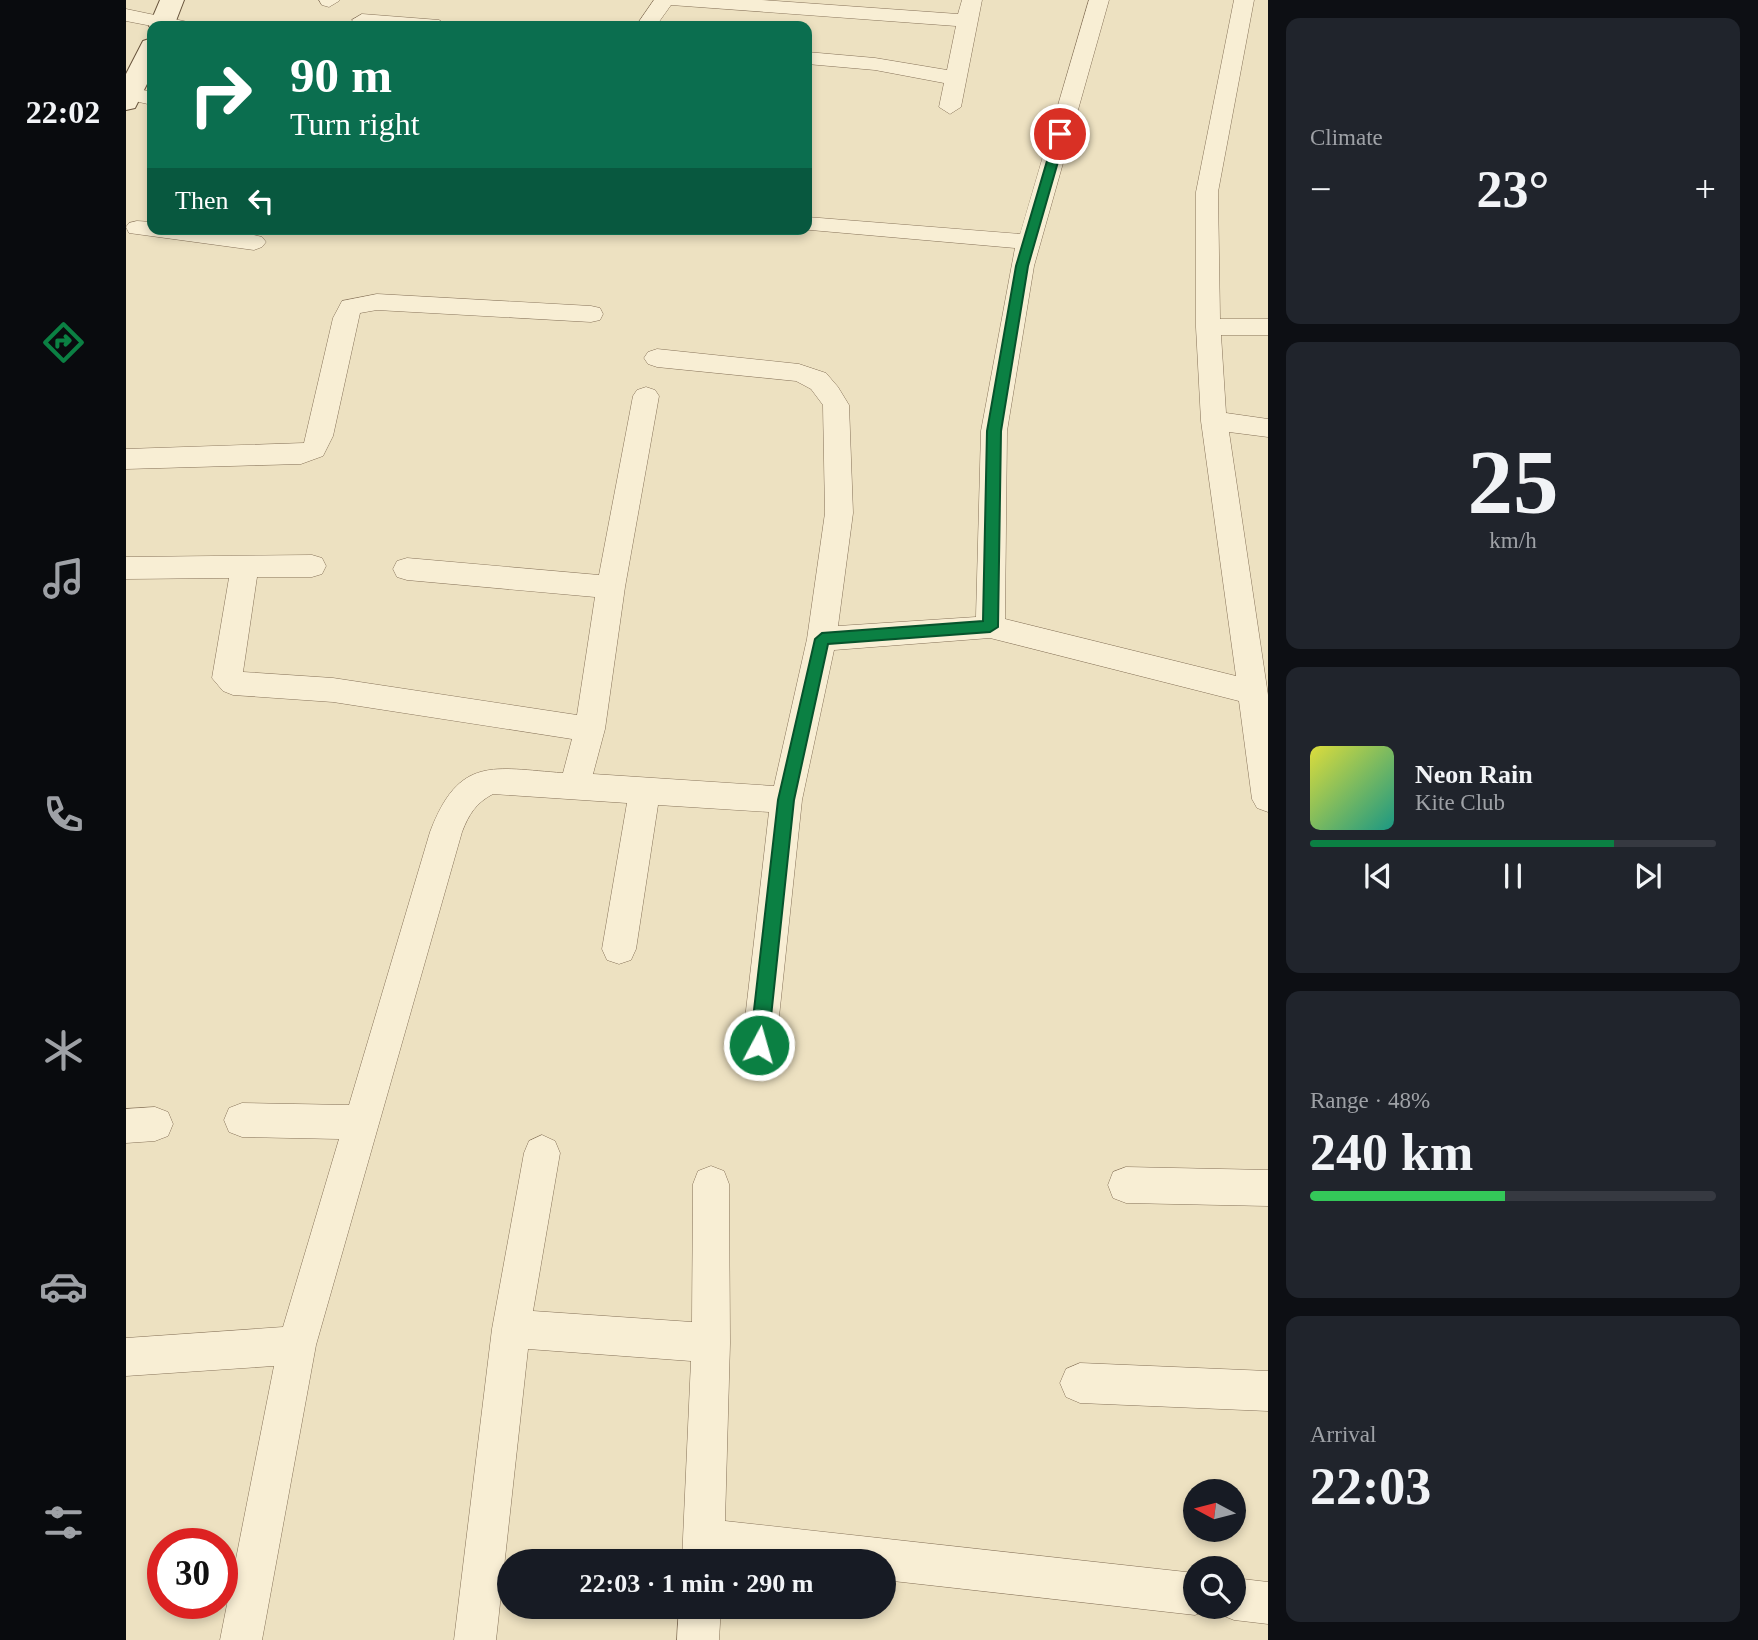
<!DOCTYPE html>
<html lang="en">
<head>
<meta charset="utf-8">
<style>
  body { margin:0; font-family:"Times New Roman",serif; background:#20242c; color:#f1f3f6; height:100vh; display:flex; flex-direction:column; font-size:26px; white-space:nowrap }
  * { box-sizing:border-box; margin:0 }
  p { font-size:23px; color:#9ea1a6 }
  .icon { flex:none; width:38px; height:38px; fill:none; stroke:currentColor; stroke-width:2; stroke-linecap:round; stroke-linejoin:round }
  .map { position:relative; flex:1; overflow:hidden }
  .panel { display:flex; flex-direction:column; gap:18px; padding:18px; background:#0d0f14; width:490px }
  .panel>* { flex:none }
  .guide { position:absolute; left:21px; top:21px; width:665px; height:214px; border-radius:14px; box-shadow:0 4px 10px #0003; background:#0b6e4f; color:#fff; overflow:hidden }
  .needle { width:46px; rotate:277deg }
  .fabs { position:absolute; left:1057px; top:1479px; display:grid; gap:14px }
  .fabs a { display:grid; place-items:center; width:63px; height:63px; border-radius:50%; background:#171b24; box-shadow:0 4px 10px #0003; font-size:35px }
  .speed { position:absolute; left:21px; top:1528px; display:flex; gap:14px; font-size:35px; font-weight:700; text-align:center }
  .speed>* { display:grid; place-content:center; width:91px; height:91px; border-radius:50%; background:#171b24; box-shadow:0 4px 10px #0003; line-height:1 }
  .speed .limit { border:10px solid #d22; background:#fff; color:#111 }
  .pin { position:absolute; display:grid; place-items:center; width:60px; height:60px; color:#fff; margin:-30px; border:4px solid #fff; border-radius:50%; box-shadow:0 2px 7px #0007 }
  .me { position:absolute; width:77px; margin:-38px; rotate:6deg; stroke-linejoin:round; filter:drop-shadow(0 0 5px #0008) }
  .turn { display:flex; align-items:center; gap:24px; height:147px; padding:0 28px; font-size:32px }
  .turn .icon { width:91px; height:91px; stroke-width:2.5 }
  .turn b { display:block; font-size:49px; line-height:60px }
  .then { display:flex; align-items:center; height:66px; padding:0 28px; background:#0003; gap:14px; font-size:26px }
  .big { font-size:52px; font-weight:600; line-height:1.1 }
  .panel .widget { flex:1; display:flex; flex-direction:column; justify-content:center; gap:10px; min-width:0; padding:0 24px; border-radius:14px; background:#20242c }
  .panel .dial { align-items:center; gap:0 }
  .dial b { font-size:91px; line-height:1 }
  .song { display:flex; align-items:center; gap:21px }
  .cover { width:84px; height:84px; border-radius:10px; background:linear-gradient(135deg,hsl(60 70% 55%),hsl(170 70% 35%)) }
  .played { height:7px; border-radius:4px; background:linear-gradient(90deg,#0b8043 75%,#363941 75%) }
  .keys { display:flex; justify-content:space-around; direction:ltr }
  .heat { display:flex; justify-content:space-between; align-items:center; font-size:38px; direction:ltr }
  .charge { height:10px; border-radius:5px; background:linear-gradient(90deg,#34c759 48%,#363941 0) }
  .trip { position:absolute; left:371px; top:1549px; width:399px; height:70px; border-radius:35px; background:#171b24; box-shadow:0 4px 10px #0003; font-weight:600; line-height:70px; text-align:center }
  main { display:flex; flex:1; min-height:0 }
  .tabs { display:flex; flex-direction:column; width:126px; justify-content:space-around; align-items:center; background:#090b0e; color:#9ea1a6 }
  .tabs .icon { width:49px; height:49px }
  .tabs .current { color:#0b8043 }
  .tabs b { font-size:32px; color:#f1f3f6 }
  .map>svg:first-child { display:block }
</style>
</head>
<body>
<main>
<nav class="tabs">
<b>22:02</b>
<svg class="icon current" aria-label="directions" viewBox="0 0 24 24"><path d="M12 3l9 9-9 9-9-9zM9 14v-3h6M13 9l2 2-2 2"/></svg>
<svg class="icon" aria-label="music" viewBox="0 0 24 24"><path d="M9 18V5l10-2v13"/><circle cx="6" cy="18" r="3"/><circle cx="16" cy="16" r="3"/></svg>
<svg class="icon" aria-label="phone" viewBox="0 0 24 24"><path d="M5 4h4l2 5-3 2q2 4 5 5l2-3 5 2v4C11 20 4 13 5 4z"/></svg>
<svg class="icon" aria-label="climate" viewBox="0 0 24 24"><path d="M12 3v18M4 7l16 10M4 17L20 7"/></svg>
<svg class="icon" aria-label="car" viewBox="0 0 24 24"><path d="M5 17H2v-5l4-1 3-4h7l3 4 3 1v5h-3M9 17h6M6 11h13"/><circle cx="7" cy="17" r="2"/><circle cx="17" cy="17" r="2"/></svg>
<svg class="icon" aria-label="filters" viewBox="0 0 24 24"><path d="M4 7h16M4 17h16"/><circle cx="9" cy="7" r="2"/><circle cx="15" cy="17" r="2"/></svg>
</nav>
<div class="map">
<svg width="1142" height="1640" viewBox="0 0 1142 1640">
  <rect width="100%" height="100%" fill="#ede1c1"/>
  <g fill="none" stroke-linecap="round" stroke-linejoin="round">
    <defs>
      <g id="street">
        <polygon points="193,0 213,0 213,1 203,7 196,5"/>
        <polygon points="528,0 636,0 832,14 836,0 856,0 835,107 824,114 813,107 818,83 749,70 681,64 681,52 749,58 821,70 830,26 545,5 530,26 510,26"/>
        <path d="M963,0H983L908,266L881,431L879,619L1110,676L1075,421L1070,327V192L1108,0H1128L1092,192L1094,319H1142V335H1095L1100,413L1142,419V437L1103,432L1142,695V812L1131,808L1126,799L1113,701L864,638L708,650L676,800L650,1045L645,1056L633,1061L621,1056L616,1045L643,812L532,805L510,949L505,960L493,964L481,960L476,949L501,803L367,794C350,803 343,814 336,832L190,1345L136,1640H94L148,1366L0,1376V1338L157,1327L213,1139L116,1137L103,1132L98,1120L103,1108L116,1103L223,1105L304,832C333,755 367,768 437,773L446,739L207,702L107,695L97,691L86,678L103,578L0,579V557L186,555L196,558L200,566L196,574L186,577H131L117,672L207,678L451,715L469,597L281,580L271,577L267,569L271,561L281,558L473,575L507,396L511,390L520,387L529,390L533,396L499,587L479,729L467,774L648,786L681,639L699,513L697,405L685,389L670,381L531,367L522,364L518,358L522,352L531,349L673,364L700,373L712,387L723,405L727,513L712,626L850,617L855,431L889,248L673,229H681V217L894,234Z"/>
        <polygon points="0,9 62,22 65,26 26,26 0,21"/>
        <polygon points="236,14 313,20 323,26 229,24 226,20"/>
        <polygon points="0,86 26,92 26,105 0,99"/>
        <path d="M11,221L26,222V229C63,229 101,227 136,237L140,242L136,247L128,250L3,233L0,227L3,223Z"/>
        <polygon points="251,294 465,306 474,308 477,314 474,320 465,322 251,310 234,313 207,436 197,456 175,464 0,469 0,449 178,443 207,318 216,301"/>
        <polygon points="29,1107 42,1112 47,1124 42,1136 29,1141 0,1143 0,1109"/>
        <polygon points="416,1135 429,1141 434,1153 407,1311 566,1322 567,1184 572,1171 585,1166 598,1171 603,1184 604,1343 599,1521 1069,1573 1069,1606 1085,1606 1084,1609 1069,1615 758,1580 758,1561 556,1561 565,1361 402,1349 370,1640 328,1640 366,1329 398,1153 403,1141"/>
        <polygon points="1000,1167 1142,1170 1142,1206 1000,1203 987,1198 982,1185 987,1172"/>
        <polygon points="954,1363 1142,1371 1142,1411 954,1403 940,1397 934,1383 940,1369"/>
        <polygon points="1108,1578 1142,1582 1142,1624 1108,1620 1093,1614 1090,1606 1108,1606"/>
        <polygon points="553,1606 595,1606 593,1640 551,1640"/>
      </g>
      <g id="secondary">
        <polygon points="34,0 58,0 48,26 26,26 26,30 23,26"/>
        <polygon points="26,38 26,74 9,108 0,110 0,74 17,41"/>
      </g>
    </defs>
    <use href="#street" stroke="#867259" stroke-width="1"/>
    <use href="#secondary" stroke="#68543c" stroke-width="2"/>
    <use href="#street" fill="#f8eed4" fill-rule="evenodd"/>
    <use href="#secondary" fill="#f8eed4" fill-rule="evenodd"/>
  </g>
  <polygon fill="#0b8043" stroke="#07532c" stroke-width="2" points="934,131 940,134 902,266 875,431 872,627 864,632 702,644 668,800 642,1045 639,1051 633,1054 627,1051 624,1045 652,800 689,639 696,633 857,621 861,431 890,266 929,134"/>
</svg>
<div class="fabs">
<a><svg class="needle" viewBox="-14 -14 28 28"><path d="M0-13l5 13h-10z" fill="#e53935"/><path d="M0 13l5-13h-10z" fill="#9ea1a6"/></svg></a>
<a><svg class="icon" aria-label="search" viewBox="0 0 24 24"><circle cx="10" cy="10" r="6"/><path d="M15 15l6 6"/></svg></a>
</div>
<div class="speed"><div class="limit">30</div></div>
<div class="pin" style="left:934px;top:134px;background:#d93025"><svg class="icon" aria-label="arrive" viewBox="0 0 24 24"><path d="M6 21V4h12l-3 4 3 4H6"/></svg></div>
<svg class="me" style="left:633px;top:1045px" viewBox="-20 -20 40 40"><circle r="17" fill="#0b8043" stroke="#fff" stroke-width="3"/><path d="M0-11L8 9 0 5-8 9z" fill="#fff"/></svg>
<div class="trip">22:03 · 1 min · 290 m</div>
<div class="guide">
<div class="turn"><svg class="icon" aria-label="right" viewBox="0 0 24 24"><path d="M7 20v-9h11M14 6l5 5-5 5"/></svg><div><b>90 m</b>Turn right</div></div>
<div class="then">Then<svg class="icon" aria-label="left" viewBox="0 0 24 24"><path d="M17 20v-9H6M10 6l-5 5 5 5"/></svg></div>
</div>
</div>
<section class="panel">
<div class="widget"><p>Climate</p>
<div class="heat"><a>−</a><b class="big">23°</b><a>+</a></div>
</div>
<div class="widget dial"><b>25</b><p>km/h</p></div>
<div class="widget">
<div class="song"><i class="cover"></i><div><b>Neon Rain</b><p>Kite Club</p></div></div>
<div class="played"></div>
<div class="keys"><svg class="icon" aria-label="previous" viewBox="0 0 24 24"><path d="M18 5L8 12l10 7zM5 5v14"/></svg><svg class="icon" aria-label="pause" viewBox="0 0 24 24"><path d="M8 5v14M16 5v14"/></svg><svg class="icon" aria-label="next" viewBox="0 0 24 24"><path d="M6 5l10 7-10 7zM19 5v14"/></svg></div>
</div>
<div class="widget"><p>Range · 48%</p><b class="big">240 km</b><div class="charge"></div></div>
<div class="widget"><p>Arrival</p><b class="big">22:03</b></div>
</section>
</main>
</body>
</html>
